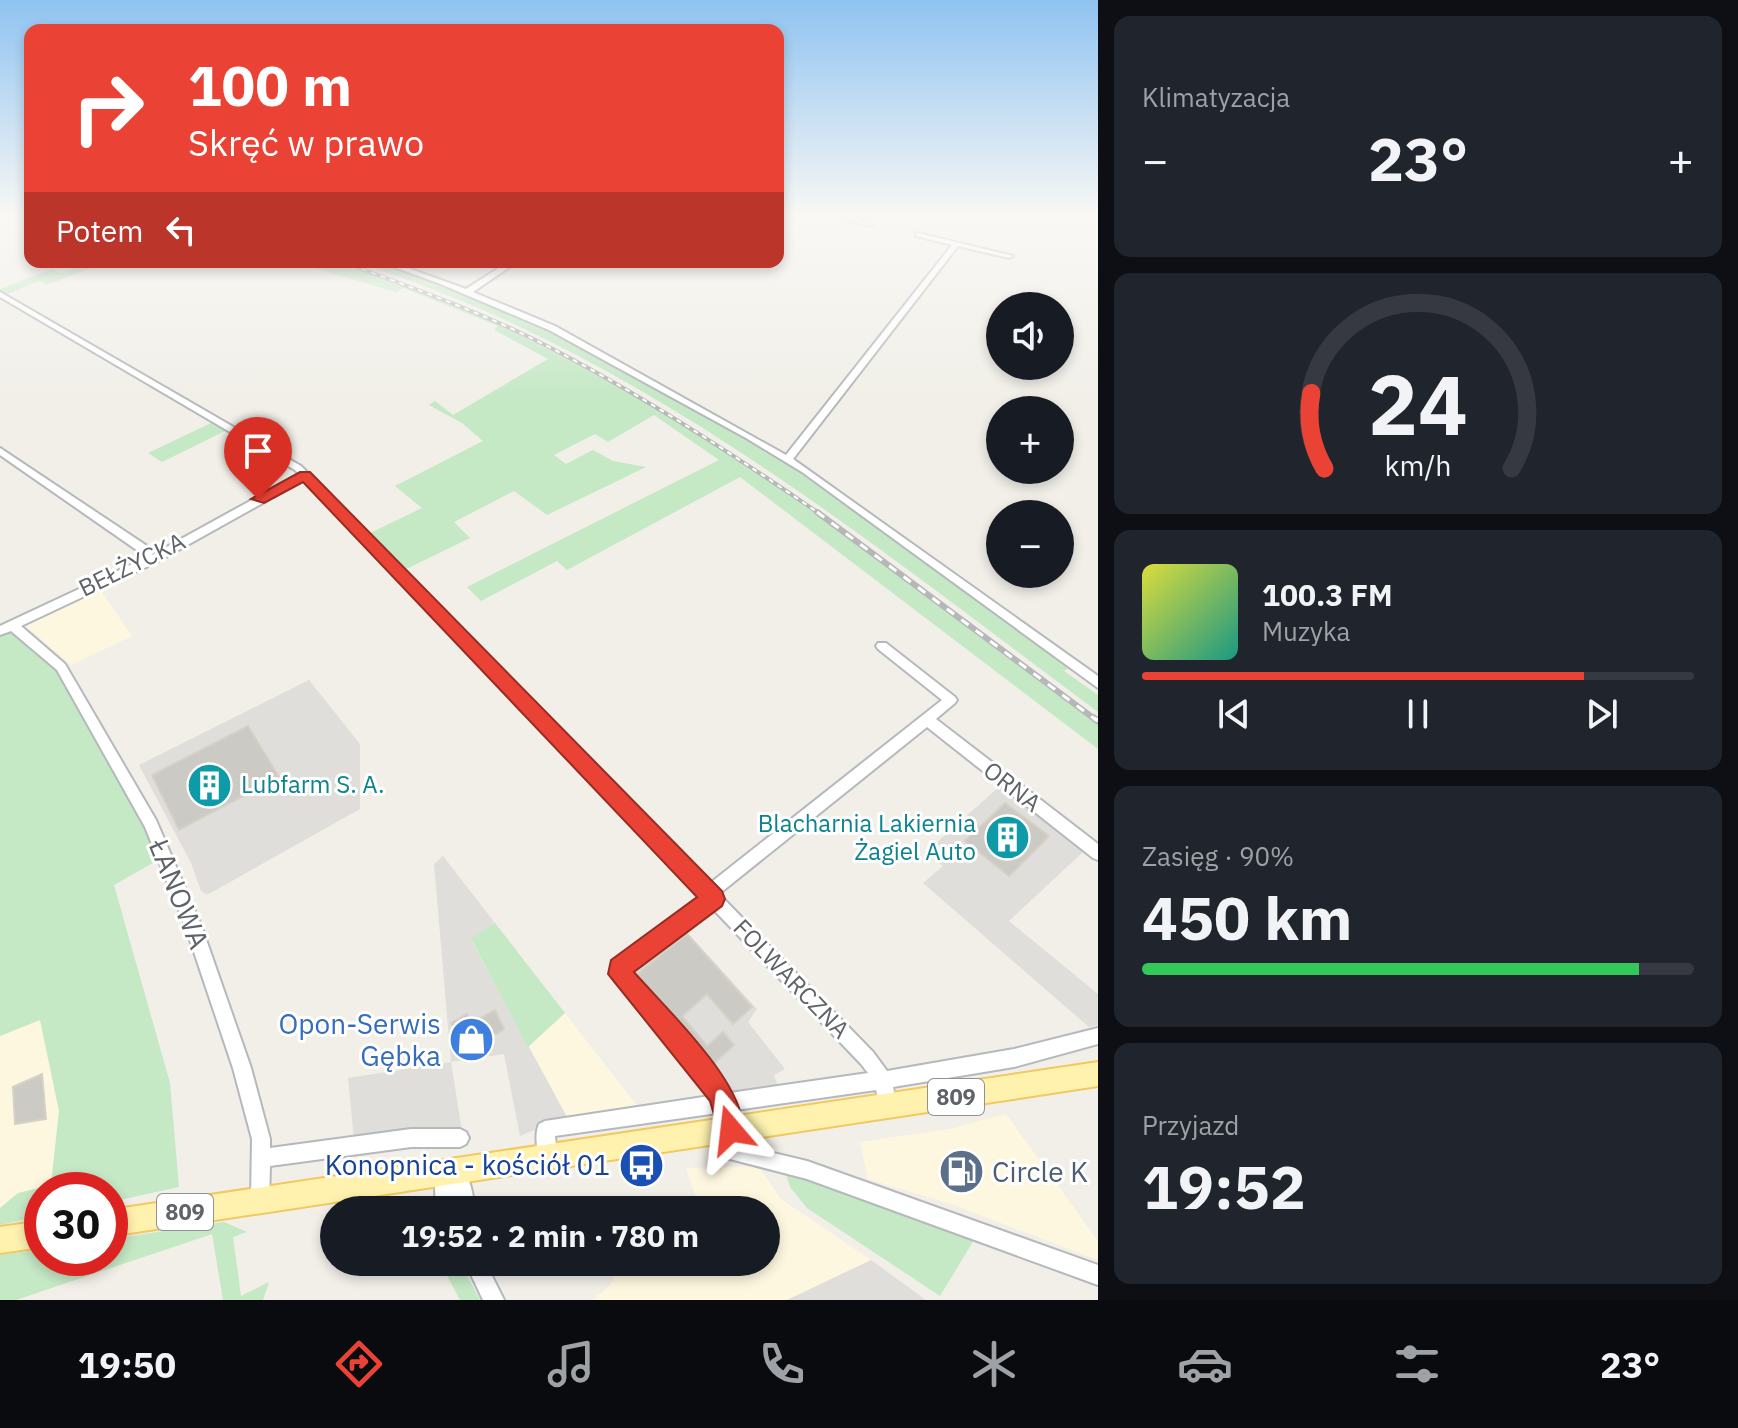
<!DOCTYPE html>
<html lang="pl">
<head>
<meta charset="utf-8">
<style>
  body { margin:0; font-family:"IBM Plex Sans",sans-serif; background:#20242c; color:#f1f3f6; height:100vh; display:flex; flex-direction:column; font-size:30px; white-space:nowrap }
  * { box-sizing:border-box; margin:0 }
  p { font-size:26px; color:#9ea1a6 }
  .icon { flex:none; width:44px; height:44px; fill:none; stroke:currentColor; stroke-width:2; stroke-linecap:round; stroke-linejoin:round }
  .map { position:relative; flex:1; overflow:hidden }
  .details { display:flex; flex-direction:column; gap:16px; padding:16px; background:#0d0f14; width:640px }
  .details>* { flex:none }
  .guide { position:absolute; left:24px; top:24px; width:760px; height:244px; border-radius:16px; box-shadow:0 4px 12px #0003; background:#ea4335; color:#fff; overflow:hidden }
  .fabs { position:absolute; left:986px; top:292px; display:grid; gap:16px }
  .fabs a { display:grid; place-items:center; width:88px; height:88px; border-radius:50%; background:#171b24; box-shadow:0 4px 12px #0003; font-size:40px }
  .speed { position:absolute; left:24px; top:1172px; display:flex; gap:16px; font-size:40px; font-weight:700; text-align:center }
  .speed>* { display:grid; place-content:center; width:104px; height:104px; border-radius:50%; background:#171b24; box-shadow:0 4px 12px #0003; line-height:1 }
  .speed .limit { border:12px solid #d22; background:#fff; color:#111 }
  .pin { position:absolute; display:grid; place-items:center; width:68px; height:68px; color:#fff; margin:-82px -34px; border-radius:50% 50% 50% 0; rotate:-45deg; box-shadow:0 0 8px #0007 }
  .pin .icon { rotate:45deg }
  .me { position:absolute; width:88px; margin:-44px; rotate:343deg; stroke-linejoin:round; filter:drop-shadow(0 0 6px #0008) }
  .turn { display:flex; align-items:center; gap:28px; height:168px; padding:0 32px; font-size:36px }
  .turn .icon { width:104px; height:104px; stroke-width:2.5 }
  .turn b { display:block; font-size:56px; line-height:68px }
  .then { display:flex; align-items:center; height:76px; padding:0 32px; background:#0003; gap:16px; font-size:30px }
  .big { font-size:60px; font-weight:700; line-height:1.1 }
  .details .widget { flex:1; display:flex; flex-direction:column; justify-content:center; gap:12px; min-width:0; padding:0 28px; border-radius:16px; background:#20242c }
  .details .dial { align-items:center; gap:0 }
  .dial svg { height:208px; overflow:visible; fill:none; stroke:#363941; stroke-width:7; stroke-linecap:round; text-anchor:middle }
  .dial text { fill:#f1f3f6; stroke:none }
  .song { display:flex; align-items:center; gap:24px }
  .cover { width:96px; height:96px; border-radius:12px; background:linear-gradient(135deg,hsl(60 70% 55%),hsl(170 70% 35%)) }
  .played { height:8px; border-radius:4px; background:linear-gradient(90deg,#ea4335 80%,#363941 80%) }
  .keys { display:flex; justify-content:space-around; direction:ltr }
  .heat { display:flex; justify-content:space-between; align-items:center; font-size:44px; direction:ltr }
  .charge { height:12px; border-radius:6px; background:linear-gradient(90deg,#34c759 90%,#363941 0) }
  .trip { position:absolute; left:320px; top:1196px; width:460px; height:80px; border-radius:40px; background:#171b24; box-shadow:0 4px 12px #0003; font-weight:700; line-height:80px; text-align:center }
  .tabs { display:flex; height:128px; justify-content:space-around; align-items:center; background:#090b0e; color:#9ea1a6 }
  .tabs .icon { width:56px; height:56px }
  .tabs .current { color:#ea4335 }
  .tabs b { font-size:36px; color:#f1f3f6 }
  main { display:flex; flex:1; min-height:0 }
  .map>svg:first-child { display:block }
</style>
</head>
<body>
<main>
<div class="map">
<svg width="1098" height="1300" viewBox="0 0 1098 1300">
  <rect width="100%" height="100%" fill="#f1efe8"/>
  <g fill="#fef7e0">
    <polygon points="99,588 132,636 71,665 26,626 58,606"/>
    <polygon points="565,1013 582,1035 639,1108 567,1117 528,1047"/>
    <polygon points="40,1020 59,1111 51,1185 19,1193 0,1208 0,1036"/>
    <polygon points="1006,1114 1098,1241 1098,1260 951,1204 868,1179 860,1142 949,1129"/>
    <polygon points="758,1166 781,1199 871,1260 787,1300 593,1300 610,1285 620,1263 626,1272 648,1263 652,1275 679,1262 766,1262 766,1210 700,1210 686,1168"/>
  </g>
  <g fill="#e0deda">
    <polygon points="309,680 360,744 360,809 207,895 201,891 191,863 139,765"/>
    <polygon points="1000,786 1084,851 1009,921 1098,994 1098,1025 1089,1027 923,883 943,866 926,852"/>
    <polygon points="443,856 495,923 471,940 567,1117 520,1136 504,1054 451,1062 462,1131 354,1140 348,1078 451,1062 434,864"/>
    <polygon points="682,927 757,1009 748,1022 785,1069 774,1075 778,1086 726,1095 624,973"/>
    <polygon points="871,1260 926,1300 787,1300"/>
  </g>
  <g fill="#c5e8c5">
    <path d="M294,262C357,262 415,288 472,313C703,414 899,574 1098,725V749L740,477L567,570L557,561L481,601L467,587L719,460L654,415L608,442L595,434L554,455L566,464L593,450L613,461L646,467L547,515L514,491L454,522L470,538L402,571L366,535L422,508L395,486L483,441L462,423L429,405L435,401L453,415L548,359L494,330L498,326L403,288L396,292Z"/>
    <path d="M355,262H377L435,281L521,317L681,401L780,458L1069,668L1064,671L1098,695V712C865,539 637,350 355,262Z"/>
    <polygon points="82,264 91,268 47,285 39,281 5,295 0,292 0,289 52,269 61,273"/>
    <polygon points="211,423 227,430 162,462 148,453"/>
    <polygon points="11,630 57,670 131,801 158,860 114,885 170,1083 179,1187 110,1202 110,1190 42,1190 42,1216 0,1225 0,1208 18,1193 51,1185 59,1111 40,1020 0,1036 0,635"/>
    <polygon points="495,923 565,1013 528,1047 471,939"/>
    <polygon points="786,1174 792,1174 974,1240 940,1296 807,1208 790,1187"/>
    <polygon points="224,1222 247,1232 233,1237 241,1296 269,1282 263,1300 223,1300 212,1234 16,1300 0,1300 0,1255 42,1249 42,1258 110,1258 110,1239"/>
    <polygon points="440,1262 460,1262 480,1300 460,1300"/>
  </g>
  <g fill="#cccac5" stroke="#d6d1c6" stroke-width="2">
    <polygon points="248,726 279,777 179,830 152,775"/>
    <polygon points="1005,803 1049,836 1009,876 965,841"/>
    <polygon points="687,934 752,1007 733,1024 707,994 682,1016 707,1046 723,1032 734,1045 711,1066 635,976"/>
    <polygon points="495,1010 504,1029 465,1052 451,1023 467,1014 471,1024"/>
    <polygon points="42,1074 46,1119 15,1124 13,1087"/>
  </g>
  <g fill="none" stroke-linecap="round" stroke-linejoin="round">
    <defs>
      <g id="minor">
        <polygon points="837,217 849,217 873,224 870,226"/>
        <polygon points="918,233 1013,256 1009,258 958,246 793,459 1098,676 1098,688 802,472 746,438 549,330 438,283 380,262 391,262 466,289 508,262 517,262 473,292 555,326 786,455 952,245 916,236 916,234"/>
        <path d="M0,292L301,466L709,884L942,700L878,649L876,646L878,643H886L955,697L957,700L955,703L936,719L1098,844V860L1093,858L927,727L719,894L873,1052L887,1071L1014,1049L1098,1028V1044L1014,1067L893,1087L897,1107L894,1113L888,1116L882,1113L876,1090L736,1110L740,1145L807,1161L1098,1265V1285L807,1179L726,1158L723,1152L718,1113L555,1136L557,1157L554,1163L548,1166L542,1163C537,1152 534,1135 539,1124L545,1121L710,1096L614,980L612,974L614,962L703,898L304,480L157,562L21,626L65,664L156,820L201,925L251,1068L270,1139V1148L411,1129H460L466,1132L469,1138L466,1144L460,1147H411L270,1166L269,1200L267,1207L260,1209L253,1207L251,1200L252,1139L233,1068L185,925L145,827L57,670L11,631L0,635V626L143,559L141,553L0,455V448L150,548L152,555L299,474L295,470L0,297ZM713,909L861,1064L868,1073L730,1093L628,972Z"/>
        <path d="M450,1162C471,1171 472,1190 475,1210H436L435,1188L443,1164Z"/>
        <polygon points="465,1262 485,1262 504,1300 483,1300"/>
      </g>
      <g id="major">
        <polygon points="1098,1062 1098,1086 110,1236 110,1210"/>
        <polygon points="42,1221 42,1247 0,1253 0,1227"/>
      </g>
    </defs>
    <use href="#minor" stroke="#b5b8bc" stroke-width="4"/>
    <use href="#major" stroke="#f2c960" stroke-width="4"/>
    <use href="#minor" fill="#fff" fill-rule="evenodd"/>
    <use href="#major" fill="#fff2af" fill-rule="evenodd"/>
    <defs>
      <path id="rail-far2" d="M343,262C413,288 484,313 551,348C645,397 733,454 820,514"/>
      <polyline id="rail-far1" points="817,512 1096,720"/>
      <polyline id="rail" points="1094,718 1098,721"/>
    </defs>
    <use href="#rail-far2" stroke="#b6b7b8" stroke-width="4"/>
    <use href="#rail-far1" stroke="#b6b7b8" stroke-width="6"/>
    <use href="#rail" stroke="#b6b7b8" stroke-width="7"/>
    <use href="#rail-far2" stroke="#fff" stroke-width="2" stroke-dasharray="5" stroke-linecap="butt"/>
    <use href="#rail-far1" stroke="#fff" stroke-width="3" stroke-dasharray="9" stroke-linecap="butt"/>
    <use href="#rail" stroke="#fff" stroke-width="4" stroke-dasharray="11" stroke-linecap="butt"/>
  </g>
  <linearGradient id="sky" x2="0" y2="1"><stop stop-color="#8fc3f1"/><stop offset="0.54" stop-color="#f9f8f5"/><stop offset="1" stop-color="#f9f8f5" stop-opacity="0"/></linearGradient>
  <rect width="1098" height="399" fill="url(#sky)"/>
  <path fill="#ea4335" stroke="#982c22" stroke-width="2" d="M300,472H310L722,891L725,899L722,906L634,972C663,1006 759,1095 740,1139L731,1143L721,1139L710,1101L608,974L611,960L697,897L303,482L264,503L251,499Z"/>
  <defs>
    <symbol id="building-disc" viewBox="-11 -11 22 22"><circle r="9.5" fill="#0f9aa8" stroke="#fff"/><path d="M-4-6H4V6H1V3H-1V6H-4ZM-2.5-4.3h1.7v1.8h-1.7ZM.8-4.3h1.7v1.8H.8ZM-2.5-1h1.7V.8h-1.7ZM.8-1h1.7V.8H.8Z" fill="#fff"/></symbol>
    <symbol id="shop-disc" viewBox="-11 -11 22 22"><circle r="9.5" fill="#3f7fe0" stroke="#fff"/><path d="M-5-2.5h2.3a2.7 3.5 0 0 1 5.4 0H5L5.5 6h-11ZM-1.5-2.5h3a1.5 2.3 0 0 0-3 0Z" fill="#fff"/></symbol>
    <symbol id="bus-disc" viewBox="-11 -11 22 22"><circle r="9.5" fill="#1a4fb4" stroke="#fff"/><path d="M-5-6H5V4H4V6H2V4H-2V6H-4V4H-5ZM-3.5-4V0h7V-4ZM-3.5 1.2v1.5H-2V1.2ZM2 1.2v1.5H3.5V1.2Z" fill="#fff"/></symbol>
    <symbol id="fuel-disc" viewBox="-11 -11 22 22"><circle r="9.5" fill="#5c6f8a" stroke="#fff"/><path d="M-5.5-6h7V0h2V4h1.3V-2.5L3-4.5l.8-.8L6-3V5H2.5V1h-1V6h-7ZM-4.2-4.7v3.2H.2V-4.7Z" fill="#fff"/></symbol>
  </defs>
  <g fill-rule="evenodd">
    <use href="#building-disc" x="184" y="760" width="51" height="51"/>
    <use href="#building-disc" x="982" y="812" width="51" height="51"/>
    <use href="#shop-disc" x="446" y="1014" width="51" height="51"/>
    <use href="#bus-disc" x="616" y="1140" width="51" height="51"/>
    <use href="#fuel-disc" x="936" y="1146" width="51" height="51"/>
  </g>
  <g text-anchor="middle" stroke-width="6" stroke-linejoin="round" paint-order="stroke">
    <g fill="#fff" stroke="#8f9295" stroke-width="2">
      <rect x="928" y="1079" width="56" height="36" rx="6"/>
      <rect x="157" y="1194" width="56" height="36" rx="6"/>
    </g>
    <g font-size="22" font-weight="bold" fill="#5f6368">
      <text x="956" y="1105">809</text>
      <text x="185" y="1220">809</text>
    </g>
    <g font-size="24" fill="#5f6368" stroke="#fff">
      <text transform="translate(132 565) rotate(-26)" y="8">BEŁŻYCKA</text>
      <text transform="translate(1012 787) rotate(38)" y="8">ORNA</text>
      <text transform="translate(791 979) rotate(46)" y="8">FOLWARCZNA</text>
    </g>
    <g font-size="24" fill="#0d838f" stroke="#fff" text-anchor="start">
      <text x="241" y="793">Lubfarm S. A.</text>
      <text x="976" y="832" text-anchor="end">Blacharnia Lakiernia<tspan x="976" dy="28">Żagiel Auto</tspan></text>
    </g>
    <g font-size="28" fill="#5f6368" stroke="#fff">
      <text transform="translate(179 894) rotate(68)" y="10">ŁANOWA</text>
    </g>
    <g font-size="28" fill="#366cbe" stroke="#fff" text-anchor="end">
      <text x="441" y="1034">Opon-Serwis<tspan x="441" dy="32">Gębka</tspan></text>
    </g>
    <g font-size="28" fill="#164399" stroke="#fff" text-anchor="end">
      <text x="610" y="1175">Konopnica - kościół 01</text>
    </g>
    <g font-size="28" fill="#4e5e75" stroke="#fff" text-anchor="start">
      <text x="992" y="1182">Circle K</text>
    </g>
  </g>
</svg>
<div class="fabs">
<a><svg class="icon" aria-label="sound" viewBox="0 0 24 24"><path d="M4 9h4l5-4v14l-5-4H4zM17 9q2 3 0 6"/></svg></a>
<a>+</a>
<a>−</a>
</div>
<div class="speed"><div class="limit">30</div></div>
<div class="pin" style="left:258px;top:499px;background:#d93025"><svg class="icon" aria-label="arrive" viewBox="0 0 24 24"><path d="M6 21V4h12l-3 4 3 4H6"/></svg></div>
<svg class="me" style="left:731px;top:1130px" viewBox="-20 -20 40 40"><path d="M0-17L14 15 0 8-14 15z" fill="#ea4335" stroke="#fff" stroke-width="4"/></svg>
<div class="trip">19:52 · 2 min · 780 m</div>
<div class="guide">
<div class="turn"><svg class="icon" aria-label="right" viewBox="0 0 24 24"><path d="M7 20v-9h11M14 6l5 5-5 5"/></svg><div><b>100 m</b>Skręć w prawo</div></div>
<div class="then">Potem<svg class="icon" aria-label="left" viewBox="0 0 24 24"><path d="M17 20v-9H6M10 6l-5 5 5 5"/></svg></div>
</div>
</div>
<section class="details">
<div class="widget"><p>Klimatyzacja</p>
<div class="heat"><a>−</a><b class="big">23°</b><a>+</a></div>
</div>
<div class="widget dial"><svg viewBox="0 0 100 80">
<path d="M14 69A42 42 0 1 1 86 69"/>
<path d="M14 69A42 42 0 0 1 9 40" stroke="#ea4335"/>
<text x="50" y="56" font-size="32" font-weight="700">24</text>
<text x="50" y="72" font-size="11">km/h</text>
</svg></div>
<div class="widget">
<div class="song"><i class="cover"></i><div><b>100.3 FM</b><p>Muzyka</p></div></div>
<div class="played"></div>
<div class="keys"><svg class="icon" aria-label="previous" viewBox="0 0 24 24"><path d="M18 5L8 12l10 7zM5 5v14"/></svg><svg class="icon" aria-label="pause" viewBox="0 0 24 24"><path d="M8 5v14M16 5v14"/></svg><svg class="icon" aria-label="next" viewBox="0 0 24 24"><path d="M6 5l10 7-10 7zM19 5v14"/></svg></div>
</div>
<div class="widget"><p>Zasięg · 90%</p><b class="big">450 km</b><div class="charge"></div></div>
<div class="widget"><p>Przyjazd</p><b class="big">19:52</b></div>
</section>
</main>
<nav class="tabs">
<b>19:50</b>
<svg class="icon current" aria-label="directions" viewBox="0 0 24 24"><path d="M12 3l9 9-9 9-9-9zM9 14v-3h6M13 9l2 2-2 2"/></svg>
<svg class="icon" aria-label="music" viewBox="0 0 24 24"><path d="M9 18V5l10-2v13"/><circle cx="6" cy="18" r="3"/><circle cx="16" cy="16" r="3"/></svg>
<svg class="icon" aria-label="phone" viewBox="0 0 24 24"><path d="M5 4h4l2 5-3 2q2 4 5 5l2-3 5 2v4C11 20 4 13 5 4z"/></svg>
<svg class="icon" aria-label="climate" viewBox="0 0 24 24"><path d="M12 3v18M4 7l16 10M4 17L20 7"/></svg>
<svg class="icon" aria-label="car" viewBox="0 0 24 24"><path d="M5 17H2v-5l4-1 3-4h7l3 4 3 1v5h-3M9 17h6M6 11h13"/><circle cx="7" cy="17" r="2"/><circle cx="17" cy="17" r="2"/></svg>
<svg class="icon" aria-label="filters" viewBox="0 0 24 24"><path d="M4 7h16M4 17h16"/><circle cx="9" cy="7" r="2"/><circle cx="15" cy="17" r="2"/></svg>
<b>23°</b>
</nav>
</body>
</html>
